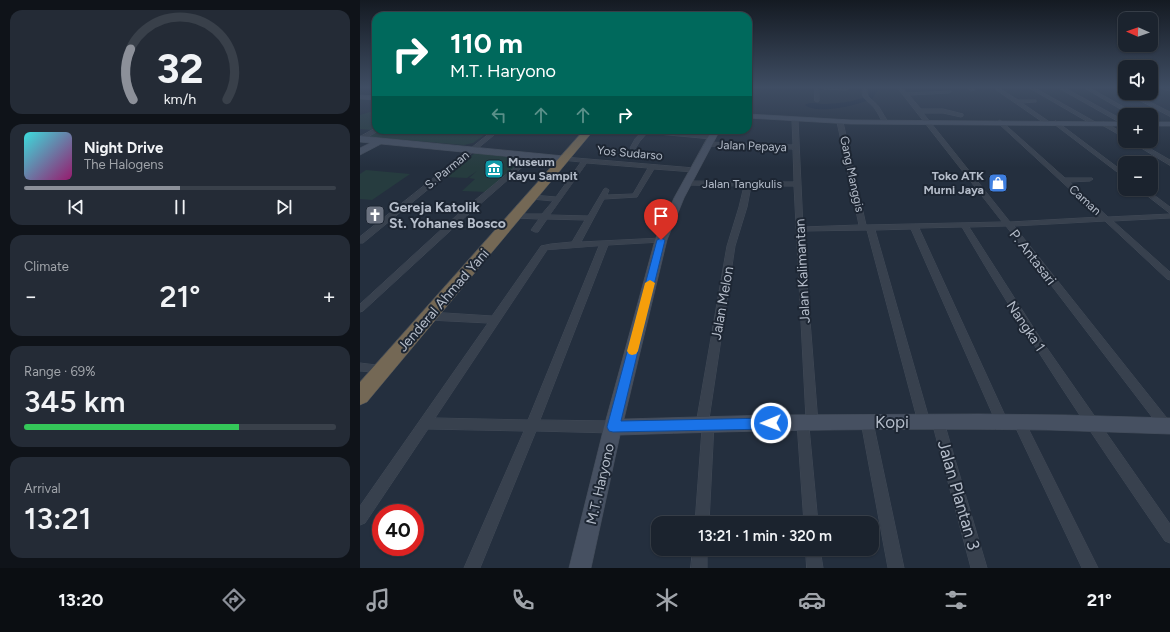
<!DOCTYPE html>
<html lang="en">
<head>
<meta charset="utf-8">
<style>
  body { margin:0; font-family:Figtree,sans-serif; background:#242b36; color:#f1f3f6; height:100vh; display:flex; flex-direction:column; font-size:15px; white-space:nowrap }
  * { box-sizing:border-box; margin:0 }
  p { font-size:13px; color:#a0a4aa }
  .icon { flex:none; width:22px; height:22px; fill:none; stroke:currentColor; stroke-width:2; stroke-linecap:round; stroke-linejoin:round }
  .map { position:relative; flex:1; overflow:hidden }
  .panel { display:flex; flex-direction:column; gap:10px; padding:10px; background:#0f1319; width:360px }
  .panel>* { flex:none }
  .guide { position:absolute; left:12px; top:12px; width:380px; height:122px; border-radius:12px; box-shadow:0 1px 3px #0004,0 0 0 1px #39404a; background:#00695c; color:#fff; overflow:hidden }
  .needle { width:26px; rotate:272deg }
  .controls { position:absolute; left:758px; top:12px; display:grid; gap:8px }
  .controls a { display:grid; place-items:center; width:40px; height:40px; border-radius:8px; background:#1b232e; box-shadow:0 1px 3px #0004,0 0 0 1px #39404a; font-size:20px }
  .speed { position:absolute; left:12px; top:504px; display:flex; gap:8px; font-size:20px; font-weight:700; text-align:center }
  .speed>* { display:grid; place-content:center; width:52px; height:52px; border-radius:50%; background:#1b232e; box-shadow:0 1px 3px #0004,0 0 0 1px #39404a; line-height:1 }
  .speed .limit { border:6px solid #d22; background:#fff; color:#111 }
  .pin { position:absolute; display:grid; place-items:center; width:34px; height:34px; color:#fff; margin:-41px -17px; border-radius:50% 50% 50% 0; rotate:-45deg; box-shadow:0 0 4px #0007 }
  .pin .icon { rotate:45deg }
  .me { position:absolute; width:44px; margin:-22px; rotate:269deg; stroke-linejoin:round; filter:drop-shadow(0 0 3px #0008) }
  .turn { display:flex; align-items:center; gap:14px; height:84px; padding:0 12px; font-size:18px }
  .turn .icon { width:52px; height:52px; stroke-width:2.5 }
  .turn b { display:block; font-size:28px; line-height:34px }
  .lanes { display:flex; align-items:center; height:38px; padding:0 12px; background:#0003; justify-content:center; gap:20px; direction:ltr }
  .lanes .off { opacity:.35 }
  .big { font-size:30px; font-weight:600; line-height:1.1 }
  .panel .widget { flex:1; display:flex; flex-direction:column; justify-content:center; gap:6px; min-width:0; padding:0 14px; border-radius:12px; background:#242b36 }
  .panel .dial { align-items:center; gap:0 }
  .dial svg { height:104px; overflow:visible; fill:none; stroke:#39404a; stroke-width:7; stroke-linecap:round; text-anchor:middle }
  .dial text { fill:#f1f3f6; stroke:none }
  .song { display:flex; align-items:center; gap:12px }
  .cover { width:48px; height:48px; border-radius:6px; background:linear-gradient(135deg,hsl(180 70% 55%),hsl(320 70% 35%)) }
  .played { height:4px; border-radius:2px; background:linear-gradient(90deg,#8c9099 50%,#39404a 50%) }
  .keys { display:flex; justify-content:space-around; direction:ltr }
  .heat { display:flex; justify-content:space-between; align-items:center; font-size:22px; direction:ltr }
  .charge { height:6px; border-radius:3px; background:linear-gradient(90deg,#34c759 69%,#39404a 0) }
  .trip { position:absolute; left:291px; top:516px; width:228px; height:40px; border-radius:12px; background:#1b232e; box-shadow:0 1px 3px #0004,0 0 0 1px #39404a; font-weight:600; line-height:40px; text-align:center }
  .menu { display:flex; height:64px; justify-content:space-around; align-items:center; background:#0b0e12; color:#a0a4aa }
  .menu .icon { width:28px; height:28px }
  .menu .current { color:#8c9099 }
  .menu b { font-size:18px; color:#f1f3f6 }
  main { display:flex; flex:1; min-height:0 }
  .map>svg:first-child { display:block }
</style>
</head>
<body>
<main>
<section class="panel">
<div class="widget dial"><svg viewBox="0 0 100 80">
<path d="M14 69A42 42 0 1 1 86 69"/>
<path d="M14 69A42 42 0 0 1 12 30" stroke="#8c9099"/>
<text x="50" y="56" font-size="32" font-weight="700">32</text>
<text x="50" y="72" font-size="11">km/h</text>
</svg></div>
<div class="widget">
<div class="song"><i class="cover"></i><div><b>Night Drive</b><p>The Halogens</p></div></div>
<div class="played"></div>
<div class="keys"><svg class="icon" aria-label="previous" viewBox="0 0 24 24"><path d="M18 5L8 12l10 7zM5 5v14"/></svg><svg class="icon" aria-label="pause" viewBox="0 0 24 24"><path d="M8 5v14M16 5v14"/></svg><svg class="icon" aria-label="next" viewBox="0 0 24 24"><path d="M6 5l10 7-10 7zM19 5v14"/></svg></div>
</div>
<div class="widget"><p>Climate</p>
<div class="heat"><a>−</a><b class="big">21°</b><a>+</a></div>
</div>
<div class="widget"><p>Range · 69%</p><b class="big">345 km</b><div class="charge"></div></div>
<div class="widget"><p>Arrival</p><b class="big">13:21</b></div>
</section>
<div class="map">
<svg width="810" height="568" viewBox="0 0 810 568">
  <rect width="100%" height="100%" fill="#242f3e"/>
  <g fill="#263c3f">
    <polygon points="10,112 16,112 16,128 13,130 0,129 0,115"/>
    <polygon points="19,130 131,130 113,143 104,145 9,137"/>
    <polygon points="115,153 166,159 127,192 102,191 115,179 109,178 117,171 107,178 85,177"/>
    <polygon points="6,170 50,174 12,200 0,199 0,174"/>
  </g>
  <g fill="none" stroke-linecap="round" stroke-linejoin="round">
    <path fill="#17263c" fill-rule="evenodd" d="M512,88H518L513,98C500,105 458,115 445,105C450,102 455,103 461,104C477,104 493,102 508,96Z"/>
    <defs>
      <g id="street">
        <polygon points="455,88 459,88 459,101 457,102 455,101"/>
        <polygon points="462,88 488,88 488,89 486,90 464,89"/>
        <path d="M503,88H507C505,98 514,100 519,107C522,112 525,117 528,122L527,123H523C520,118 518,113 515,109C510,101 499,99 503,88Z"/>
        <path d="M538,88H543L546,93L591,91V92L589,93L549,95L561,109H583L603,114V116L601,117L583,113H563L650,222L740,217L638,123L637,122L640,120L705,178H732L733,179L730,181L710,182L748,217L810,214V218L753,221L810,272V280L807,279L745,221L654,226L810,422V430L806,431L802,430L646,226L609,227L682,341L810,524V543L805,541C734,438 665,335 602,227L559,228L648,422L646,426L642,427L638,426L636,422L551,229L515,230L570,422L568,426L564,427L560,426L558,422L507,230L443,231L458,423L456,427L452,428L449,427L458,523H444L437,423L439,419L443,418L446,419L434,186H391L387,207L375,246L349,419L352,420L354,424L349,523H335L342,429L338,428L336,424L367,246L379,207L384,186L327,185L324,183L327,181L434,182L433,149L348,146L345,144L348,142L433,145L432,120L435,118L438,120L443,227L499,225L477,122L480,120L483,122L506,225L642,222Z"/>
        <polygon points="609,88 614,88 615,90 611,91"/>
        <polygon points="634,88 639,88 658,100 676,100 676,102 674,102 662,103 691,123 686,124"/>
        <polygon points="670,88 675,88 737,123 732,124"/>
        <polygon points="699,88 705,88 765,121 765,125"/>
        <polygon points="725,88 730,88 778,115 771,115"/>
        <polygon points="756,88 765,89 765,92 756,89"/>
        <polygon points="803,88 810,88 810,91 803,89"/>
        <polygon points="766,93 772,93 810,112 810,116"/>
        <polygon points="696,121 765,173 765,178 694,124 693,123"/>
        <polygon points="744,122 765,134 765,138 742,125 741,124"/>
        <polygon points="16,128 16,130 19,130 18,131 3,140 0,140 0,137"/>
        <polygon points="134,130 140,130 3,243 0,243 0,237"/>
        <polygon points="284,130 352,135 355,137 352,139 287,133 280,141 275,149 271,149 270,148 275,139"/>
        <polygon points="770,141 777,141 810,160 810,165"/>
        <polygon points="170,155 175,156 102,220 3,311 0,312 0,304 96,216"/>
        <path d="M204,157L334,168L337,170L334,172L294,169L277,197L244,199L221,242L301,238L305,240L301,242L248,245L180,420L253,421L257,423L259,427L257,431L253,433L176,431L120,568H104L164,431L68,429L5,523L0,525V506L128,323L69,320L66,318L64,316L66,314L69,312L132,316L181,246L191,244L212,242L225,220L187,219L178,232H175L171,230L179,219L156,218L152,216L156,214H182L193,201L172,199L168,197L172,195L196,197L221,162L202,160V158ZM227,163L288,168L273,194L247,195L249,190L246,188L244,189L228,216L190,215ZM239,246L168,420L75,418L187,250Z"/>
        <polygon points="779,189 786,189 810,207 810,213"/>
        <polygon points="0,363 16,365 17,368 16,371 12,372 0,371"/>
        <polygon points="507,417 511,418 513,422 544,568 528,568 501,422 503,418"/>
        <polygon points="578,417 582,418 584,422 627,568 611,568 572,422 574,418"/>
        <polygon points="659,417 663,418 738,568 722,568 653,422 655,418"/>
        <polygon points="333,549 347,549 347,568 331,568"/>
        <polygon points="446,549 460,549 463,568 447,568"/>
      </g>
      <g id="secondary">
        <polygon points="0,95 16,96 16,100 0,99"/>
        <polygon points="388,114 491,120 765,122 765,126 491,124 388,118"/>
        <rect x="791" y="122" width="19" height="4"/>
        <path d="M352,130H360L324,198L307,240L264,419L410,415L619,414L706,415L810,418V434C770,433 729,431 689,430C546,428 403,430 260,435L231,568H209L244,427L295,240L314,198Z"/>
        <polygon points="0,136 204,156 209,159 204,162 21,144 0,155 0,148 10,143 0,142"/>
      </g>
      <polygon id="highway" points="224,130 234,130 7,402 0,405 0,382"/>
    </defs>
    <use href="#street" stroke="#414a57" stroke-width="1"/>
    <use href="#secondary" stroke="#414a57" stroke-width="1"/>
    <use href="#highway" stroke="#434c59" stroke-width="1"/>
    <use href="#street" fill="#38414e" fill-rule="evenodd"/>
    <use href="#secondary" fill="#465061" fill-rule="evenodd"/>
    <use href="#highway" fill="#746855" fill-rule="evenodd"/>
  </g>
  <linearGradient id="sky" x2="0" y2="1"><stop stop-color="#141a22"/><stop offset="0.52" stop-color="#3f4d63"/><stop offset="1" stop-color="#3f4d63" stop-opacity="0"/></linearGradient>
  <rect width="810" height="168" fill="url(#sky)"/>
  <polygon fill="#1a73e8" stroke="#114b97" points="301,238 305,240 261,421 411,418 416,419 417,423 416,427 411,429 253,432 249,431 247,427 297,240"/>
  <polygon fill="#f59e0b" points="290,280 295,283 278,351 276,354 272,355 269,354 267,351 285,283"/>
  <defs>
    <symbol id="museum-square" viewBox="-11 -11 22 22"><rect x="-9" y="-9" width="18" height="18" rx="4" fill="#0f9aa8" stroke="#1d2633"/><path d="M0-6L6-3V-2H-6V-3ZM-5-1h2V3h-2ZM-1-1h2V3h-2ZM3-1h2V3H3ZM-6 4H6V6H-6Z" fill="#fff"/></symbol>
    <symbol id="shop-square" viewBox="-11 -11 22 22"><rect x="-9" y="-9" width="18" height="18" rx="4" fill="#3f7fe0" stroke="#1d2633"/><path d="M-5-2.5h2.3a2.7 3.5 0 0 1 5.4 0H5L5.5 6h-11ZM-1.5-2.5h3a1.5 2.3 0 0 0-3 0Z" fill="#fff"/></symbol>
    <symbol id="church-square" viewBox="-11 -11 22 22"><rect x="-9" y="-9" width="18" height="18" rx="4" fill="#6b7280" stroke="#1d2633"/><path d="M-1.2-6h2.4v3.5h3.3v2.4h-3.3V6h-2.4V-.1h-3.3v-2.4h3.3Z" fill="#fff"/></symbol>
  </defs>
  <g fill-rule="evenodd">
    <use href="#museum-square" x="123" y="158" width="22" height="22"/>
    <use href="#shop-square" x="627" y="172" width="22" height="22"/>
    <use href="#church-square" x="4" y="204" width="22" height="22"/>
  </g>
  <g text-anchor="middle" stroke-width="4" stroke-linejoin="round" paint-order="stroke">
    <g font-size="12" fill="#b4bcc9" stroke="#1d2633">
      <text transform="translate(392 146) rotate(2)" y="4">Jalan Pepaya</text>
      <text transform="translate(270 153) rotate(5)" y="4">Yos Sudarso</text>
      <text transform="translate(87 170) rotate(-39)" y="4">S. Parman</text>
      <text transform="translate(492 174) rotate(78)" y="4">Gang Manggis</text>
      <text x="382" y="188">Jalan Tangkulis</text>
      <text transform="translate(725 200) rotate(42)" y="4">Caman</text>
    </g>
    <g font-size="12" font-weight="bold" fill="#b4bcc9" stroke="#1d2633" text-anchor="start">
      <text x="148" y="166">Museum<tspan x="148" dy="14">Kayu Sampit</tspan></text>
      <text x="624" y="180" text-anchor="end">Toko ATK<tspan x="624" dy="14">Murni Jaya</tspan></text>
    </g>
    <g font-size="14" font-weight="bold" fill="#b4bcc9" stroke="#1d2633" text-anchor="start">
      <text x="29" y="212">Gereja Katolik<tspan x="29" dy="16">St. Yohanes Bosco</tspan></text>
    </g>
    <g font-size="14" fill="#b4bcc9" stroke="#1d2633">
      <text transform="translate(673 257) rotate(52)" y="5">P. Antasari</text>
      <text transform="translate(442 271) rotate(-93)" y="5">Jalan Kalimantan</text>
      <text transform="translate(83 300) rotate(-49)" y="5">Jenderal Ahmad Yani</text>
      <text transform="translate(362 303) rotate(-80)" y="5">Jalan Melon</text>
      <text transform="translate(666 326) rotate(56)" y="5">Nangka 1</text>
      <text transform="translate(240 484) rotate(-77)" y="5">M.T. Haryono</text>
    </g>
    <g font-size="17" fill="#b4bcc9" stroke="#1d2633">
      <text x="532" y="428">Kopi</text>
      <text transform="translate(599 495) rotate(74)" y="6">Jalan Plantan 3</text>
    </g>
  </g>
</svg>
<div class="controls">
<a><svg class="needle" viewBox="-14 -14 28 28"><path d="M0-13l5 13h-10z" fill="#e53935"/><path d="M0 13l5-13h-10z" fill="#a0a4aa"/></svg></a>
<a><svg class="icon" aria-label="sound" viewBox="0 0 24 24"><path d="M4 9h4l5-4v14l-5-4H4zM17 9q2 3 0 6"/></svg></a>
<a>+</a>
<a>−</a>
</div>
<div class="speed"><div class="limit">40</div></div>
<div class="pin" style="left:301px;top:240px;background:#d93025"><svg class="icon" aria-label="arrive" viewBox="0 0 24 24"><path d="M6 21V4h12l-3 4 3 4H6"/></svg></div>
<svg class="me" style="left:411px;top:423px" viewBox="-20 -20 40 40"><circle r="17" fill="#1a73e8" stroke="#fff" stroke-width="3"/><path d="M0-11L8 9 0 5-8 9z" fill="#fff"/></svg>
<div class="trip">13:21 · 1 min · 320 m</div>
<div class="guide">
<div class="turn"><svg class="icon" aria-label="right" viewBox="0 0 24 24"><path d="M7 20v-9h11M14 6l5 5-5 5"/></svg><div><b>110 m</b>M.T. Haryono</div></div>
<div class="lanes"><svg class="icon off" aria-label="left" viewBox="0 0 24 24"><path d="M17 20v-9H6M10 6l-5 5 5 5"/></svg><svg class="icon off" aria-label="ahead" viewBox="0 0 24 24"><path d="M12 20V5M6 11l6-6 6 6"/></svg><svg class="icon off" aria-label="ahead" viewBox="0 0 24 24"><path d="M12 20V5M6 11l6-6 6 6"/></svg><svg class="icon" aria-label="right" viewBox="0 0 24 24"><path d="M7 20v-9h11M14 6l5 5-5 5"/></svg></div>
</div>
</div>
</main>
<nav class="menu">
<b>13:20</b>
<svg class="icon current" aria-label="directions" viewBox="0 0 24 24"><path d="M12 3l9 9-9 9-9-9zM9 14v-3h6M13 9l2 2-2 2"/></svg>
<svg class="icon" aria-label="music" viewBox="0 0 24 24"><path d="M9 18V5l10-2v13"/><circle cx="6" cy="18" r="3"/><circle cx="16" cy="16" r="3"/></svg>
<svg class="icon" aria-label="phone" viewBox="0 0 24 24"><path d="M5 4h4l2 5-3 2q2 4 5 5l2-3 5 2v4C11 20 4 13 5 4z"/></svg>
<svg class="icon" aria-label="climate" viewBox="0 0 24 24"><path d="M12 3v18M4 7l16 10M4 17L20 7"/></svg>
<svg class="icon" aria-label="car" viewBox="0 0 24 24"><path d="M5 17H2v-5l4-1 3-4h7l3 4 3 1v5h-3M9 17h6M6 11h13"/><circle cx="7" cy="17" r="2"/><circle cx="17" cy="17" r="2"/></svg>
<svg class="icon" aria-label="filters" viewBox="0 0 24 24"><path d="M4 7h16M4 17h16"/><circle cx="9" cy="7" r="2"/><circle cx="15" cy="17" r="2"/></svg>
<b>21°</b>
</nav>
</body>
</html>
